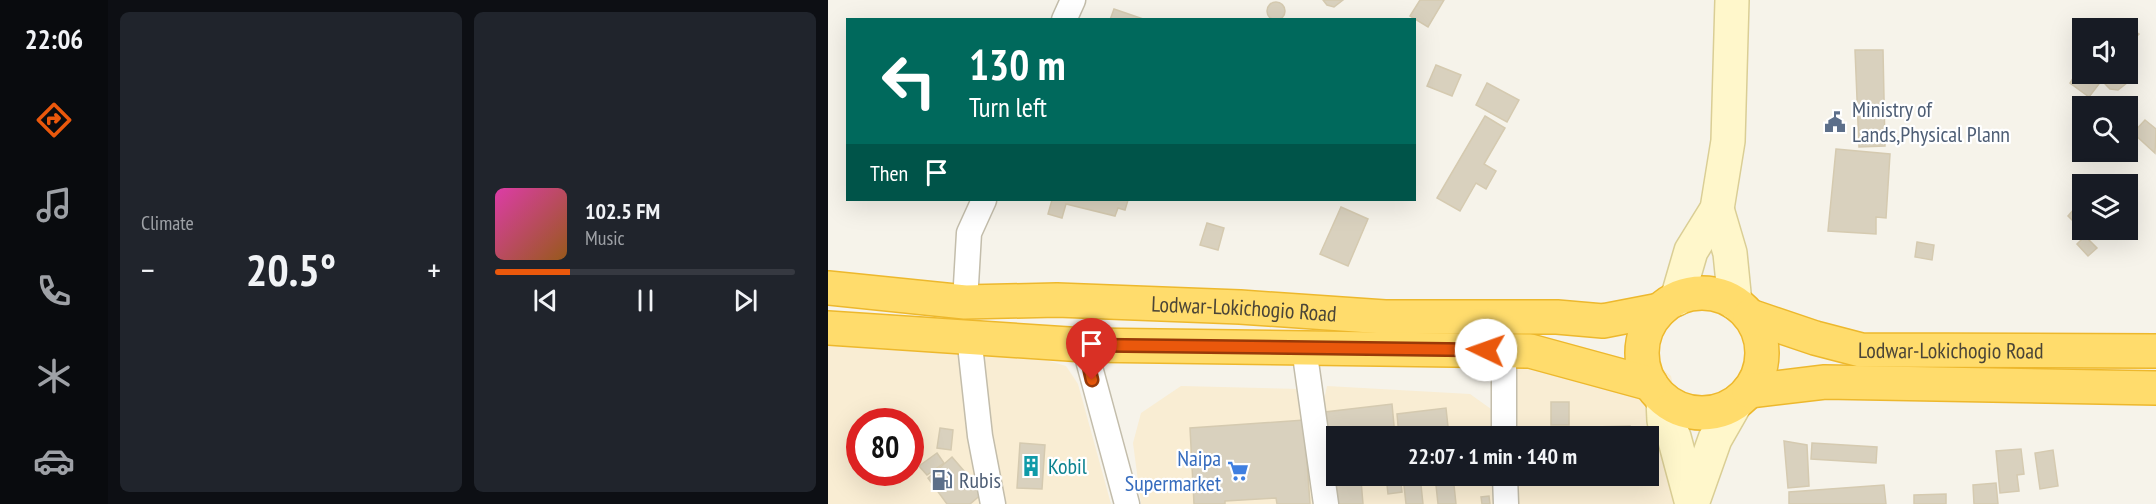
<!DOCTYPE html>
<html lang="en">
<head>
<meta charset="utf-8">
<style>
  body { margin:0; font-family:"PT Sans Narrow",sans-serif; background:#20242c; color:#f1f3f6; height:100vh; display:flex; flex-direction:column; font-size:22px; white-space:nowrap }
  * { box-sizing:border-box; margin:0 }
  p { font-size:20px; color:#9ea1a6 }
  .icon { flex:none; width:33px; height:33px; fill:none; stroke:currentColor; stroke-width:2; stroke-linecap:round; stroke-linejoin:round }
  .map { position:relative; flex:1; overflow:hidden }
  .drawer { display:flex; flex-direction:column; gap:12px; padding:12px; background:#0d0f14; width:720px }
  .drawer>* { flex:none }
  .guide { position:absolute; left:18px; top:18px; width:570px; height:183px; border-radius:0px; box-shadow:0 6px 24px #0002; background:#00695c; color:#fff; overflow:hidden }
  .fabs { position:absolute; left:1244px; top:18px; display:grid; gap:12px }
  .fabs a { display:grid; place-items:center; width:66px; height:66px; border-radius:0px; background:#171b24; box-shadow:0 6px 24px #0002; font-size:30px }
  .speed { position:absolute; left:18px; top:408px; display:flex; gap:12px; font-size:30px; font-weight:700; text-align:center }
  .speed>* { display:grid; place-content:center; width:78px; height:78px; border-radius:50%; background:#171b24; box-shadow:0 6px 24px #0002; line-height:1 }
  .speed .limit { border:9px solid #d22; background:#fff; color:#111 }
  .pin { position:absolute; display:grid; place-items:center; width:51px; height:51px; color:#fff; margin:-62px -26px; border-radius:50% 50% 50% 0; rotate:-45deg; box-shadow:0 0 6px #0007 }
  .pin .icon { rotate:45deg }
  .me { position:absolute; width:66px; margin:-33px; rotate:273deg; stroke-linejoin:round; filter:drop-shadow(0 0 4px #0008) }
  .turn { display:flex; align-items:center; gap:21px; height:126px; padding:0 24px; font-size:27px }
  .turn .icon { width:78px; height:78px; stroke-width:2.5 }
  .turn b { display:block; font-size:42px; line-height:51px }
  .then { display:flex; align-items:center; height:57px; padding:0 24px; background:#0003; gap:12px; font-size:22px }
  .big { font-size:45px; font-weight:700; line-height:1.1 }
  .drawer .tile { flex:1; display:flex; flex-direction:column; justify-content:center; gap:9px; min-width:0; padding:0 21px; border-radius:9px; background:#20242c }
  .song { display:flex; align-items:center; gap:18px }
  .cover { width:72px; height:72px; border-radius:9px; background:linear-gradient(135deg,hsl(320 70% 55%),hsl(30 70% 35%)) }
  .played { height:6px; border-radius:3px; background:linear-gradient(90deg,#ea580c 25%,#363941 25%) }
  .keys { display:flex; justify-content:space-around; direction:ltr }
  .heat { display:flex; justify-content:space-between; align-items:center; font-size:33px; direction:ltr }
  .drawer .tiles { flex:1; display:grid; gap:12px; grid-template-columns:repeat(2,1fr) }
  .trip { position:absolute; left:498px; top:426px; width:333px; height:60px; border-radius:0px; background:#171b24; box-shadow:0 6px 24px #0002; font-weight:700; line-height:60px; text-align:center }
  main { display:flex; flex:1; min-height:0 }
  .menu { display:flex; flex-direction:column; width:108px; justify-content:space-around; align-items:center; background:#090b0e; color:#9ea1a6 }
  .menu .icon { width:42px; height:42px }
  .menu .selected { color:#ea580c }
  .menu b { font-size:27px; color:#f1f3f6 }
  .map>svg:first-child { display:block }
</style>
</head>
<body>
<main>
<nav class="menu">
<b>22:06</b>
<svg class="icon selected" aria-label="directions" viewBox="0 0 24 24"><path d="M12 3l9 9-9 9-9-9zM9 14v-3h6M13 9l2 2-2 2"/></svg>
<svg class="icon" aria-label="music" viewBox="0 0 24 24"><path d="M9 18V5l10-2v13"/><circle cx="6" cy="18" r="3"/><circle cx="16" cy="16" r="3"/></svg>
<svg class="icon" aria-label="phone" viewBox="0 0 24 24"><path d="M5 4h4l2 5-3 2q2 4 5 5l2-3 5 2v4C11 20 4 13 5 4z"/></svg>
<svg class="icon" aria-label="climate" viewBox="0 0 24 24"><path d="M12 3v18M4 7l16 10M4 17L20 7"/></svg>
<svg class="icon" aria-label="car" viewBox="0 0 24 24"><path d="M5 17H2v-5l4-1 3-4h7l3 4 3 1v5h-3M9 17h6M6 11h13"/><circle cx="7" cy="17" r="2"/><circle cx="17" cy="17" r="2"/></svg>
</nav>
<section class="drawer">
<div class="tiles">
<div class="tile"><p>Climate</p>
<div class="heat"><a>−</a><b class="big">20.5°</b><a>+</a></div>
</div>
<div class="tile">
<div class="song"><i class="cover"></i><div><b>102.5 FM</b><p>Music</p></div></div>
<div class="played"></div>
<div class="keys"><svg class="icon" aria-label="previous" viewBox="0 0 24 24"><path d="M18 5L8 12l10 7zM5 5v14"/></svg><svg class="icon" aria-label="pause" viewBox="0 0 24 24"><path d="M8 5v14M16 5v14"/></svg><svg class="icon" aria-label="next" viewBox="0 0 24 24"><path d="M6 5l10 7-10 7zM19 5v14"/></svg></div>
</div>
</div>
</section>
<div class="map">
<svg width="1328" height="504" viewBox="0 0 1328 504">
  <rect width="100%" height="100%" fill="#f6f3ea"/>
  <g fill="#f9edd3" fill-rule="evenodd">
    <path d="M0,330L221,361L238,366L250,384L283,504H0ZM32,422H82V472H32Z"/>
    <polygon points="689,359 827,363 843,376 853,420 849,504 686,504 685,476 820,476 820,436 684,436"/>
    <polygon points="353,386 472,389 492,504 313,504 305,443 313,413"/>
    <polygon points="499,386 642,394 663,409 665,436 508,436 508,476 668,476 671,504 503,504 492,418"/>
  </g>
  <g fill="#d9d1be" stroke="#d5cab0" stroke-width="1.5">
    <polygon points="495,0 515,0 506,7 499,5"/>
    <polygon points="592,0 616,0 600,27 582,16"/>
    <circle cx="448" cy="11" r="9"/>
    <polygon points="286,9 318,20 282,20"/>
    <polygon points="1294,21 1311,34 1299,46 1299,28 1286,28"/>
    <polygon points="1027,50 1055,50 1057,146 1031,147"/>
    <polygon points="608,65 633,75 624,96 599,86"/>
    <polygon points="1251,69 1271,84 1261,97 1242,83"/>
    <polygon points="1276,74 1299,74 1299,83 1290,90 1282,89 1277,84"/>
    <polygon points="659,83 691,100 679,122 648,105"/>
    <polygon points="1291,98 1309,112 1299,124 1299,106 1284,106"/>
    <polygon points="657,116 677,128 656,164 668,171 658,189 648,183 632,211 609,198"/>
    <polygon points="1317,120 1328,129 1327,153 1305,133"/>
    <polygon points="1008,149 1062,154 1058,218 1048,217 1048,234 1000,231"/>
    <polygon points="224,200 300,200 297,210 290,208 287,216 238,204 234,218 220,214"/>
    <polygon points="513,207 540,219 520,266 492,254"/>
    <polygon points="1246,209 1254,217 1254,230 1258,230 1256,232 1240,216"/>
    <polygon points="379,223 396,228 390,250 372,245"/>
    <polygon points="1257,236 1269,248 1260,256 1249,244"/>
    <polygon points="1089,242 1106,245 1104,260 1087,257"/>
    <rect x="723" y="402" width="18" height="23"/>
    <polygon points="564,404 567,436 508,436 508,476 538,476 539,479 533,480 535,504 507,504 497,412"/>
    <polygon points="618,408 621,436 571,436 569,414"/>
    <polygon points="476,420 482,504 449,504 448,498 397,501 397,504 366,504 362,428"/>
    <polygon points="802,426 802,436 691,436 691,429"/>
    <polygon points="112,428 125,430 123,450 109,448"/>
    <polygon points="956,441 979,445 981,486 960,488"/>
    <polygon points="192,443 217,445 214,489 189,488"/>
    <polygon points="984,443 1049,447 1048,463 983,459"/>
    <polygon points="1193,449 1196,474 1189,475 1191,491 1172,493 1168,451"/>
    <polygon points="1225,450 1230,486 1212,489 1207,453"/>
    <polygon points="109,453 116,463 99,475 91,466"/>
    <polygon points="124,457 155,493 142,504 119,504 100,478"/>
    <polygon points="558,476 572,476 574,492 560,494"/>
    <polygon points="575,476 592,476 595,504 578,504"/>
    <polygon points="607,476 625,476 628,504 610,504"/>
    <rect x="694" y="476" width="110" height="9"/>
    <polygon points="1168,483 1170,504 1146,504 1145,485"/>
    <polygon points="1056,485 1058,504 961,504 961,492"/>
    <polygon points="1118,494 1118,504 1086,504 1086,495"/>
    <polygon points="661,496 662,504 654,504 653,497"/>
  </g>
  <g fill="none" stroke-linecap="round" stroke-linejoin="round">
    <defs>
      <g id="street">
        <polyline points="236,20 245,0"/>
        <polyline points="137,302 141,233 156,200"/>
        <polyline points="141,336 152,436 165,504"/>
        <polyline points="256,345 299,504"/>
        <polyline points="476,348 498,504"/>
        <polyline points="676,436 676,350"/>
        <polyline points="677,476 678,504"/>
      </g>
      <g id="secondary">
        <polyline points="889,209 902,253 907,303"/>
        <polyline points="849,299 863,251 889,209 900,141 904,0"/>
        <polyline points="835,399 836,421 846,437 864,504"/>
        <polyline points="864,504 887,439 907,404"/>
      </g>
      <g id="highway">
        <path id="s1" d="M0,288L137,302L229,300L412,307L557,317H729L775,321L832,310"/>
        <circle cx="874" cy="353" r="60"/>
        <path id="s2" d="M922,316L987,338L1033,350L1328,351"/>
        <polyline points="0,328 256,345 702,351 823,384"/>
        <polyline points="921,391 997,382 1328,388"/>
      </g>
    </defs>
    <use href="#street" stroke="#c3bdab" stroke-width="27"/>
    <use href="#secondary" stroke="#dace95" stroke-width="36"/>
    <use href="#highway" stroke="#edb82d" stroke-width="36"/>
    <use href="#street" stroke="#fff" stroke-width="24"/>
    <use href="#secondary" stroke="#fff7cb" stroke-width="33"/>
    <use href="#highway" stroke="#ffdc6c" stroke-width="33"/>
  </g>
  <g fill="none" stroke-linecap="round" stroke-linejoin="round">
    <defs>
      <polyline id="route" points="264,380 256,345 658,350"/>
    </defs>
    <use href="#route" stroke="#983908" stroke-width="15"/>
    <use href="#route" stroke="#ea580c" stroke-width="10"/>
  </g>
  <defs>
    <symbol id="civic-bare" viewBox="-9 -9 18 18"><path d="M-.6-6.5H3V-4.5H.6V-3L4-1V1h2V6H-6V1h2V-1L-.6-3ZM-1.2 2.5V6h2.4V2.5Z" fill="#5c6f8a" stroke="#fff" stroke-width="2.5" paint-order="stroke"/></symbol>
    <symbol id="building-bare" viewBox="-9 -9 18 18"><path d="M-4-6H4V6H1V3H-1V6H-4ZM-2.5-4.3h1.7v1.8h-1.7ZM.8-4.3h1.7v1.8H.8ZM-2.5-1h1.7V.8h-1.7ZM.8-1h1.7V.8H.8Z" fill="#0f9aa8" stroke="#fff" stroke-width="2.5" paint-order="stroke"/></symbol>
    <symbol id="supermarket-bare" viewBox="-9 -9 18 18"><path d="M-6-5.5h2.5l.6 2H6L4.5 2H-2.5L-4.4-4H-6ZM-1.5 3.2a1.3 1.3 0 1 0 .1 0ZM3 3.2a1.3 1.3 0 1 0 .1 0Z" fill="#3f7fe0" stroke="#fff" stroke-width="2.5" paint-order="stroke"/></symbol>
    <symbol id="fuel-bare" viewBox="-9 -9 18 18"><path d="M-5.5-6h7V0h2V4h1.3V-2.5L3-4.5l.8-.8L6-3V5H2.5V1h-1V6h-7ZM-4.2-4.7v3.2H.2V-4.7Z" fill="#5c6f8a" stroke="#fff" stroke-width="2.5" paint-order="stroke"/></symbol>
  </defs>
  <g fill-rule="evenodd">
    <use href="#civic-bare" x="992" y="107" width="30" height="30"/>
    <use href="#building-bare" x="188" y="451" width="30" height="30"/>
    <use href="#supermarket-bare" x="395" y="456" width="30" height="30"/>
    <use href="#fuel-bare" x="99" y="465" width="30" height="30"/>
  </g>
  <g text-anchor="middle" stroke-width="4.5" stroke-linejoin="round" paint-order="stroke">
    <g font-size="22" fill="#4e5e75" stroke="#fff" text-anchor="start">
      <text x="1024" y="117">Ministry of<tspan x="1024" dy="25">Lands,Physical Plann</tspan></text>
      <text x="131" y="488">Rubis</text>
    </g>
    <g font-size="22" fill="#4b4537" stroke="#fff">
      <text dy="8" stroke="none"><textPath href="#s1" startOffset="417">Lodwar-Lokichogio Road</textPath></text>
      <text dy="8" stroke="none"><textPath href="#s2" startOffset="206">Lodwar-Lokichogio Road</textPath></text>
    </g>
    <g font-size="22" fill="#366cbe" stroke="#fff" text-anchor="end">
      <text x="393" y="466">Naipa<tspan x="393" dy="25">Supermarket</tspan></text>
    </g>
    <g font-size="22" fill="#0d838f" stroke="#fff" text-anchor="start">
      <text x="220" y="474">Kobil</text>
    </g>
  </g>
</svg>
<div class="fabs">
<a><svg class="icon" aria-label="sound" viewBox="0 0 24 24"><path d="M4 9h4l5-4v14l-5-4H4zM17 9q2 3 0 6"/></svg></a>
<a><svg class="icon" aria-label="search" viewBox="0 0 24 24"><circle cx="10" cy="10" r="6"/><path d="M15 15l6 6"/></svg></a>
<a><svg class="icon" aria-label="layers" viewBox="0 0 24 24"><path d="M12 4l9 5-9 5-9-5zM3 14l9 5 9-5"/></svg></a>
</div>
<div class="speed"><div class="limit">80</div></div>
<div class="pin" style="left:264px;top:380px;background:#d93025"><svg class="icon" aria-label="arrive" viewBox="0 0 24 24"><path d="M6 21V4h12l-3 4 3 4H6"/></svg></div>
<svg class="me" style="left:658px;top:350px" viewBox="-20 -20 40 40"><circle r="19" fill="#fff"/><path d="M0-13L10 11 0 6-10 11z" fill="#ea580c"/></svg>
<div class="trip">22:07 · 1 min · 140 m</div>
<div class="guide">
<div class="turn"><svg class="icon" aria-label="left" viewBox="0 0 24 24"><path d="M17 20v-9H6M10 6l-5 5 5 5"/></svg><div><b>130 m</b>Turn left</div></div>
<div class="then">Then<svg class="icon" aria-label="arrive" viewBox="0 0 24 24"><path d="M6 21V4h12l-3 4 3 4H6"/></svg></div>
</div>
</div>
</main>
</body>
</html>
